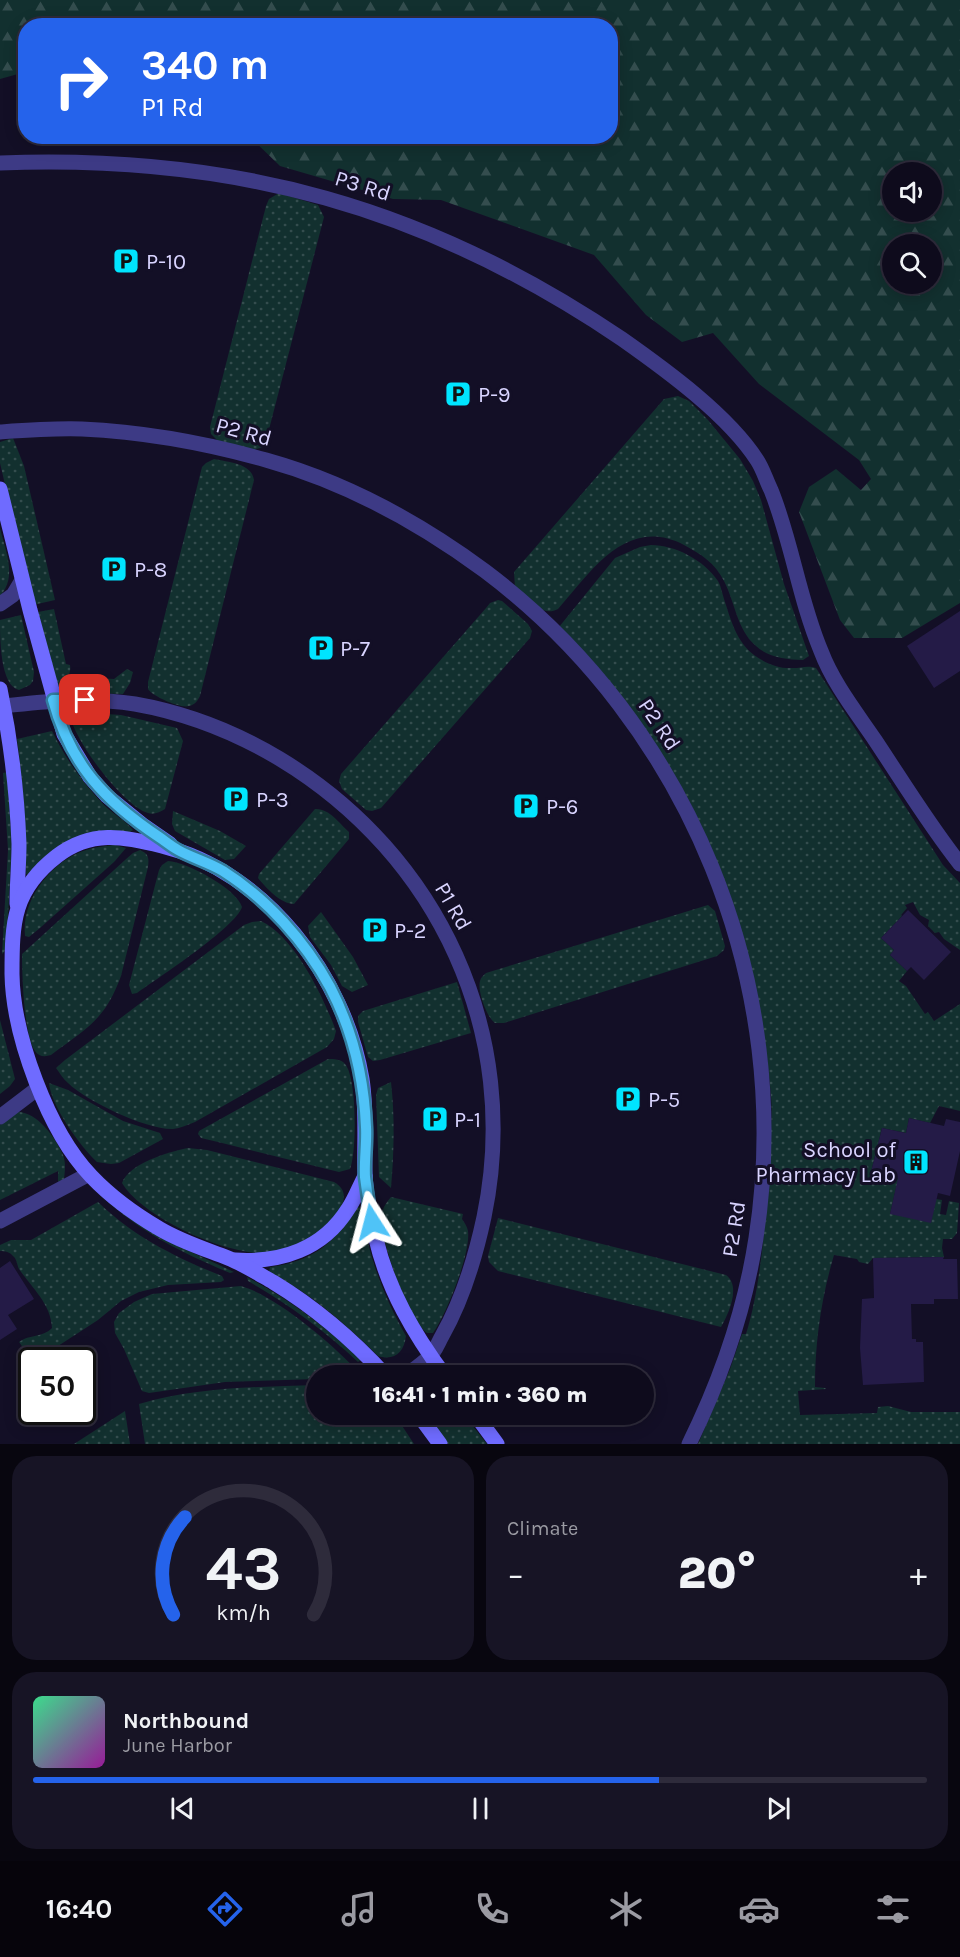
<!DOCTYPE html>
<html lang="en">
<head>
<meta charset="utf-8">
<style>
  body { margin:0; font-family:Karla,sans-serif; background:#171425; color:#f1f3f6; height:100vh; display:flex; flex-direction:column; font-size:22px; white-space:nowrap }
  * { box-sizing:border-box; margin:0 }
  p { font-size:20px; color:#9b9ba3 }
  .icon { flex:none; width:33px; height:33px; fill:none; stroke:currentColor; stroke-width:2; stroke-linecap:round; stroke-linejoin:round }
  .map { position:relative; height:1444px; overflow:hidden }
  .panel { display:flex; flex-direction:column; gap:12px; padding:12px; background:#08060f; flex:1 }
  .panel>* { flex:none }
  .guide { position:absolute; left:18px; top:18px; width:600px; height:126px; border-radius:24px; box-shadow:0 3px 15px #0003,0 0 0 2px #2e2b3b; background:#2563eb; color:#fff; overflow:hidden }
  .fabs { position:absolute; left:882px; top:162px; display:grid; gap:12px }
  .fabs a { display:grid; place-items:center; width:60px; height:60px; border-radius:50%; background:#0e0b1c; box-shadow:0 3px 15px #0003,0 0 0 2px #2e2b3b; font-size:30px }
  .speed { position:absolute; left:18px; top:1347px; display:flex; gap:12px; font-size:30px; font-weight:700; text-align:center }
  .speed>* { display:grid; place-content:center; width:78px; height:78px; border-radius:50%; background:#0e0b1c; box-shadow:0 3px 15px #0003,0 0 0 2px #2e2b3b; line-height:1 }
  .speed .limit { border:3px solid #111; border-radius:9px; background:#fff; color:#111 }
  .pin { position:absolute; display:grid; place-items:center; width:51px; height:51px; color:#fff; margin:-26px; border-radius:12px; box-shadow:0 3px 9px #0006 }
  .me { position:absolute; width:66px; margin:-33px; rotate:351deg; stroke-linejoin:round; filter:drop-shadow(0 0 4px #0008) }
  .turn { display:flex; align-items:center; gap:21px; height:126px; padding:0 24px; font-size:27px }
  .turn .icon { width:78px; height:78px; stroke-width:2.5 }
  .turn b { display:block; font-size:42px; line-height:51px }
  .big { font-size:45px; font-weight:800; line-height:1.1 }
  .panel .tile { flex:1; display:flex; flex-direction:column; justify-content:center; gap:9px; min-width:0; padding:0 21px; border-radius:24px; background:#171425 }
  .panel .dial { align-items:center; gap:0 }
  .dial svg { height:156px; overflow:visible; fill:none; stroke:#2e2b3b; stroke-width:7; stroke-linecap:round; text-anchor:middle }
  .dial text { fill:#f1f3f6; stroke:none }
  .song { display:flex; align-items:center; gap:18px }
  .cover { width:72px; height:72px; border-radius:9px; background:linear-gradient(135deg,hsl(150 70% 55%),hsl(300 70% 35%)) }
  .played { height:6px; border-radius:3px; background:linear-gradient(90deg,#2563eb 70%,#2e2b3b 70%) }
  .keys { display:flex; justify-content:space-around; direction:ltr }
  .heat { display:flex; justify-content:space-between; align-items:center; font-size:33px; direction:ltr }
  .panel .tiles { flex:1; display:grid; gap:12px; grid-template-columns:1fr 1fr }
  .tile:last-child { grid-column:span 2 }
  .trip { position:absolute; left:306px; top:1365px; width:348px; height:60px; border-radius:30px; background:#0e0b1c; box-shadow:0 3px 15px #0003,0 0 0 2px #2e2b3b; font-weight:800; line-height:60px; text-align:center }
  .menu { display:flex; height:96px; justify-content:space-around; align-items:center; background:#06040b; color:#9b9ba3 }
  .menu .icon { width:42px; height:42px }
  .menu .on { color:#2563eb }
  .menu b { font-size:27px; color:#f1f3f6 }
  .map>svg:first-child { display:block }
</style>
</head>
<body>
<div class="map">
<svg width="960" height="1444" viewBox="0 0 960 1444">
  <defs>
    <pattern id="grass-dots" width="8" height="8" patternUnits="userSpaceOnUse" patternTransform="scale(1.5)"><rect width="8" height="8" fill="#12302f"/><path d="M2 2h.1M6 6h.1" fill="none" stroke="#344d4e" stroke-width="1.8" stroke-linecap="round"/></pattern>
    <pattern id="forest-firs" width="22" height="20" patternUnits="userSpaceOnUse" patternTransform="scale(1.5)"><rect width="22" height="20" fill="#12302f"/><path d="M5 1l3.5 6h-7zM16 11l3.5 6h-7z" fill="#344d4e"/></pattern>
  </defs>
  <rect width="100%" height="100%" fill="#130f26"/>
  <g fill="url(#grass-dots)">
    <polygon points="279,193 318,205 324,217 266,441 263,447 253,450 218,441 211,434 210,427 266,206 269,199"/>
    <path d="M678,396L689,401L708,420L740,459L753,481L761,500L784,584L809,656L803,660C786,659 769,658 756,646C737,630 735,602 724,581C715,563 701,554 684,545C626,515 591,572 558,609C541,618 527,598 515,588L514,572L664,399Z"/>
    <polygon points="13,438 24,466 55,600 33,605 0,463 0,442"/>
    <path d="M214,459C227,462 252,463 254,480L200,696C198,700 195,705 189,706C181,709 152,696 148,689V682L202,467L206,463Z"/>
    <path d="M0,528C5,550 18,577 0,596Z"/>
    <path d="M651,545C675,545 704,560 718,581C721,586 722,593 724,599C731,620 736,641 754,655C765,663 779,669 793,668C801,668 808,665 816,668L943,865L960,883V950L944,939L939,932L935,933L928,926L929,920L920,915L913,902L905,905L907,908L901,915L902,916L881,938L894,950L890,955L907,971L899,981L906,986L925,1014L928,1012L934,1021L960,1004V1111L939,1106L930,1123L909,1118L906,1133L882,1128L871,1172L901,1179L896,1188L890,1214L936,1199L942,1200L940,1214L946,1215L949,1201L959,1203L957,1233L952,1239H943L942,1248L944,1257L873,1258L868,1264L859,1262L857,1259L834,1255C821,1299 815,1342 815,1387L825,1388L826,1389L798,1391L800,1415L877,1413L878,1407L888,1406L911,1412H960V1444H698L730,1369L742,1334H746C761,1286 766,1219 768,1168C769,1145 773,1119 771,1096C761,975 726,852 659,750C642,724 623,697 603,673C589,657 573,643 559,627L615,558L640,547Z"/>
    <polygon points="498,600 502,601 528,624 532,631 530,638 381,808 372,811 366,810 342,789 339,781 341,774 486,608 490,603"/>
    <path d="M54,609L66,664L70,665C71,672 69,676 64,680V690L57,685L38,612Z"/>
    <path d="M21,615L34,672L33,681L30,685L19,690C0,686 0,639 0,620Z"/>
    <polygon points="127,669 133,672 130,683 123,694 82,693 80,677 114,679"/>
    <path d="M77,712L121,715L177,728L183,741L165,809C160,812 154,815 148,813C123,806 75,741 70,716L73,713Z"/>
    <path d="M52,731C65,758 83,783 104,805C113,814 125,820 133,830L130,832L110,831L29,875L26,874V870C26,826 23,783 17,739Z"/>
    <polygon points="7,772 12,846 6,950 2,954 8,850 3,773"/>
    <path d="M315,809C329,808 339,823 349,832V839L294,904C281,904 266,888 258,878L259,874Z"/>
    <polygon points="173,811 220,831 246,846 234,859 225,860 175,831 172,824"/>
    <path d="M115,845L126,848L114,862L40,928L29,937L25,936C21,902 48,866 78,853C90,848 102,846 115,845Z"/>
    <path d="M140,850C149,854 149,858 148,867L121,976C105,1020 87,1028 51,1055C45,1057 39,1057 35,1051C24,1036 22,973 22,954L125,860L133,853Z"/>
    <path d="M168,861C187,862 237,889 242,907C236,927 158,978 137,993L132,994L129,985L159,870L162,865Z"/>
    <path d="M708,905L715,911L725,946L724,950L717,956L504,1023H495C487,1018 477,990 480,981C481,977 483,976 486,973Z"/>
    <polygon points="321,912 353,957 368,985 352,992 342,986 331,965 310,937 308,926"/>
    <path d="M261,921C295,937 324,998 336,1031L334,1039L327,1047L195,1122C187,1125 181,1128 173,1129C147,1130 86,1101 68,1083C63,1079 60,1073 56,1068L65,1060L244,925L252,922Z"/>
    <polygon points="457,982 471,1033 380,1060 373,1061 368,1057 358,1022 358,1016 363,1011"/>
    <polygon points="0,1020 15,1079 10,1086 0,1094"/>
    <path d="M328,1059C334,1059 341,1059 345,1064C357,1077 357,1152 350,1169L339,1172L218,1142L201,1138L198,1134L199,1131Z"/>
    <path d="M391,1082C395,1118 394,1152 391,1188L379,1177L376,1095L378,1088Z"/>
    <path d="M49,1083L68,1090L123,1121L160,1133L163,1139L119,1163L111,1164L97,1162C80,1146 51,1106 49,1083Z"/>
    <path d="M18,1112C37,1112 56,1138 63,1155C66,1163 65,1171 64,1179L58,1182V1171L0,1200V1125Z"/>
    <path d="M188,1148L207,1150L334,1182C368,1202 305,1244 286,1251C243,1265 144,1220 122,1183C129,1163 169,1152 188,1148Z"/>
    <path d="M102,1194L161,1238L234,1272L230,1273C180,1252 144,1234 102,1197Z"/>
    <path d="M391,1197L463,1214L462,1219C464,1222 467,1226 468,1231C471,1253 446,1315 433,1333H427C407,1319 384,1247 381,1222C380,1212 385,1204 391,1197Z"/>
    <path d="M98,1202C134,1237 177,1258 222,1276L224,1280L221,1282L168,1285L139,1292L121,1301L98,1320L38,1359L32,1360L19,1342C30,1334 42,1338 52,1328C51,1304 32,1288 19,1269C17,1265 17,1259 13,1256C10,1252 5,1251 0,1251V1245L11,1240H31Z"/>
    <path d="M357,1206L362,1209C367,1254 384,1297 406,1336C404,1353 394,1361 378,1356C345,1323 310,1293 269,1272L270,1267C314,1261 335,1243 357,1206Z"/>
    <path d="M498,1218L726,1275C741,1286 729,1313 721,1327L713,1325L498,1271L489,1262L488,1256Z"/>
    <path d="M247,1277C290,1300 326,1327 361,1360L358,1362C324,1330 288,1304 248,1281Z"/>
    <path d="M241,1286C276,1296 327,1340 353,1366L356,1371L354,1375L316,1376V1379L225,1382L149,1393L142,1391L124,1349L115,1333L114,1322L119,1313L134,1302L152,1294Z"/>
    <path d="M316,1385V1414L395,1415L414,1444H145L139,1404C197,1387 257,1387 316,1385Z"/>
    <polygon points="125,1411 130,1444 74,1444"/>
    <polygon points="426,1415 464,1415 487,1444 448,1444"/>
  </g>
  <path fill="url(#forest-firs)" fill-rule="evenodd" d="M0,0H960V603L902,638H854L840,620L799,512L809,487L836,469L861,490L871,479L859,460L759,384L713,333L682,342L646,315L594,255L441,200L393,199L280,166L250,137L610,136V26H26L25,72L0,79ZM892,172H932V212H892ZM892,244H932V284H892Z"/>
  <g fill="#241b47">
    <polygon points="960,611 960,671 934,688 907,646"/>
    <polygon points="908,910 951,952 924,980 911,967 907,971 890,955 894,950 881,938"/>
    <polygon points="909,1118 944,1126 946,1119 960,1122 960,1151 950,1196 938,1193 931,1223 890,1214 898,1178 871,1172 882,1128 906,1133"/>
    <polygon points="944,1257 943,1259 957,1259 958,1299 934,1299 934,1304 911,1304 912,1339 916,1339 916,1342 923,1342 924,1382 863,1385 860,1348 862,1299 874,1298 873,1258"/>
    <polygon points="10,1261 34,1299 8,1315 17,1329 0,1340 0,1268"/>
  </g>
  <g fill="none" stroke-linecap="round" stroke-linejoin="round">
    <g stroke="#3d3a85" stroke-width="15">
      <path d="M0,163C234,154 427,207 622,339C666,370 728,415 757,460C763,469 766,480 771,490C792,542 799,599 821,651C833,683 856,712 875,740C903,782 929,825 960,864"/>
      <path d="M0,432C28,430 55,428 82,429C145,432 206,443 266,460C345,482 420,523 485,571C690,725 795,985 756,1238C745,1310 721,1379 689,1444"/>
      <path d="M4,706C47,701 91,697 135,704C186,713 235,732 280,759C439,855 522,1034 484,1217C475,1259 463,1299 442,1336C438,1343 435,1352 429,1357C422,1364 413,1370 405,1376"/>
      <polyline points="0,1117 38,1088"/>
      <polyline points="0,1221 89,1174"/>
    </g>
    <polyline stroke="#3d3a85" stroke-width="15" points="0,604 13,595 22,580"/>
    <g stroke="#6f6bff" stroke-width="15">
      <polyline points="0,489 30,610 64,734 90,777 107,796 144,826 170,844"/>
      <path d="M0,689C11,741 17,792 19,844C19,864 17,884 17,904"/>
      <path d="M235,1260C281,1263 323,1249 348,1209C355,1199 359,1187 365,1176"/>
      <path d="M386,1376C352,1339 316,1308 273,1282C259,1274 243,1264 228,1258C205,1249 182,1242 160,1229C136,1215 110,1196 91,1176C48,1131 13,1035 12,974C12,922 13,890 57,856C91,830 123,836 162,846C265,871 345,977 362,1079C367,1111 364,1142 365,1174C366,1195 371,1219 376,1239C388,1290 414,1334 445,1376"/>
      <polyline points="418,1414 440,1444"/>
      <polyline points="475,1414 497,1444"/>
    </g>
  </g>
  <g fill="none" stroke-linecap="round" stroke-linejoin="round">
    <defs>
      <path id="route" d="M85,700H53C70,764 105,801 159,837C165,841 171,846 178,850C192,858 208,862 223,871C267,899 305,941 330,987C353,1031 364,1078 366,1127C367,1143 364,1161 365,1177C367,1192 369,1207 372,1222"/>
    </defs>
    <use href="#route" stroke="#337fa1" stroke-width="15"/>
    <use href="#route" stroke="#4fc3f7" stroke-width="10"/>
  </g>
  <defs>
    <symbol id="parking-square" viewBox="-11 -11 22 22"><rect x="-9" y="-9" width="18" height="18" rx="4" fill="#00e5ff" stroke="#130f26"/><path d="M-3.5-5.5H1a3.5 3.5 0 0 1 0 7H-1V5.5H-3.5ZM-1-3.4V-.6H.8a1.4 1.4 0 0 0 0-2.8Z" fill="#111"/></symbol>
    <symbol id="building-square" viewBox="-11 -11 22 22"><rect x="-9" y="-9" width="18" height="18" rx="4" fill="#00e5ff" stroke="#130f26"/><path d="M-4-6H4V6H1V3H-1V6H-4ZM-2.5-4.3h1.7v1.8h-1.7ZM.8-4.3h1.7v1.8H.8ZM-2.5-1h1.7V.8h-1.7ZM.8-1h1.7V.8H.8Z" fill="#111"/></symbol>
  </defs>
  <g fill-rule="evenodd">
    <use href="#parking-square" x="111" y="246" width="30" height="30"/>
    <use href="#parking-square" x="443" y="379" width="30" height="30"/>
    <use href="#parking-square" x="99" y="554" width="30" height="30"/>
    <use href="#parking-square" x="306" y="633" width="30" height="30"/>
    <use href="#parking-square" x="221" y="784" width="30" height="30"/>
    <use href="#parking-square" x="511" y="791" width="30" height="30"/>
    <use href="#parking-square" x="360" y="915" width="30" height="30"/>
    <use href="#parking-square" x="613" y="1084" width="30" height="30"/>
    <use href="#parking-square" x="420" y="1104" width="30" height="30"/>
    <use href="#building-square" x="901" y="1147" width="30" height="30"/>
  </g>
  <g text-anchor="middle" stroke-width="6" stroke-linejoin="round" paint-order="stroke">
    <g font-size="22" fill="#d9d4ff" stroke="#130f26">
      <text transform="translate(363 185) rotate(17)" y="8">P3 Rd</text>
      <text transform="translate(244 431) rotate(15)" y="8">P2 Rd</text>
      <text transform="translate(660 724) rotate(56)" y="8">P2 Rd</text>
      <text transform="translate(454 906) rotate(60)" y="8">P1 Rd</text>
      <text transform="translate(733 1229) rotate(-81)" y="8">P2 Rd</text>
    </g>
    <g font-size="22" fill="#d9d4ff" stroke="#130f26" text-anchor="start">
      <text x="146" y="269">P-10</text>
      <text x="478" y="402">P-9</text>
      <text x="134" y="577">P-8</text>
      <text x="340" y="656">P-7</text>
      <text x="256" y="807">P-3</text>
      <text x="546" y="814">P-6</text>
      <text x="394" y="938">P-2</text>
      <text x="648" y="1107">P-5</text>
      <text x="454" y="1127">P-1</text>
      <text x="896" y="1157" text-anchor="end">School of<tspan x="896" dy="25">Pharmacy Lab</tspan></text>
    </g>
  </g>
</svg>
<div class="fabs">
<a><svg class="icon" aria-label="sound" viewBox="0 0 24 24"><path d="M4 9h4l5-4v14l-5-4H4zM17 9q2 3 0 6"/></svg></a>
<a><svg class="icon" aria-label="search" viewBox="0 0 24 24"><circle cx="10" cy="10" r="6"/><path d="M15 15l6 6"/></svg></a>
</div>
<div class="speed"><div class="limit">50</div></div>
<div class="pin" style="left:85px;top:700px;background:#d93025"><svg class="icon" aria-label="arrive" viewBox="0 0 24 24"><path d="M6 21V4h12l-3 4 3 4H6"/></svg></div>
<svg class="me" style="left:372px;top:1222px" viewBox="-20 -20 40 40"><path d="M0-17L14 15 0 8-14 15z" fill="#4fc3f7" stroke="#fff" stroke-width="4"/></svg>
<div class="trip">16:41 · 1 min · 360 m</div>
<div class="guide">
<div class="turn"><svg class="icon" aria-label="right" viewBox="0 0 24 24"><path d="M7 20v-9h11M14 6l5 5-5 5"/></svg><div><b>340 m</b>P1 Rd</div></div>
</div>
</div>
<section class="panel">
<div class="tiles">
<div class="tile dial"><svg viewBox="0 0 100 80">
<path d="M14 69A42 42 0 1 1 86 69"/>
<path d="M14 69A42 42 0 0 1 20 19" stroke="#2563eb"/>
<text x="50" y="56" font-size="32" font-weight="700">43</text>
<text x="50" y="72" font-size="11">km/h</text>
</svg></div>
<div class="tile"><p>Climate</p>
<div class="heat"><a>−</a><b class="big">20°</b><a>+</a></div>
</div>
<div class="tile">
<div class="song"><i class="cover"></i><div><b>Northbound</b><p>June Harbor</p></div></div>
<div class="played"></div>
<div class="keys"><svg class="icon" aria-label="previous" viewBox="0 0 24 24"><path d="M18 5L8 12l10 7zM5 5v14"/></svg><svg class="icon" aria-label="pause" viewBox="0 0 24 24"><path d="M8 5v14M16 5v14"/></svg><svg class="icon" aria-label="next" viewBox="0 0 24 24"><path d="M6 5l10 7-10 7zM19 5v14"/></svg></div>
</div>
</div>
</section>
<nav class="menu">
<b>16:40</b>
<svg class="icon on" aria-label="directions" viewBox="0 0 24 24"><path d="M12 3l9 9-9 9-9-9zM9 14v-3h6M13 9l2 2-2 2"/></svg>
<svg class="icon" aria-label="music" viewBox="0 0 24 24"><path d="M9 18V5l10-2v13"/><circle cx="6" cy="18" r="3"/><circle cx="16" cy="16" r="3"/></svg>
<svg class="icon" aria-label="phone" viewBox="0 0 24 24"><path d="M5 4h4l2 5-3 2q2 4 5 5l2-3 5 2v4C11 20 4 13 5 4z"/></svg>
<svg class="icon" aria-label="climate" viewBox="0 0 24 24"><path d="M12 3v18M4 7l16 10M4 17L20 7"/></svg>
<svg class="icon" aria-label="car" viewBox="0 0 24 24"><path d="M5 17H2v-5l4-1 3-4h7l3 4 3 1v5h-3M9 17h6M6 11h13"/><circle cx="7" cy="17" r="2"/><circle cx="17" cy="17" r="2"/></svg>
<svg class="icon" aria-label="filters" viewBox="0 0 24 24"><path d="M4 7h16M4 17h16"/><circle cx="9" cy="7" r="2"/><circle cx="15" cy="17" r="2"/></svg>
</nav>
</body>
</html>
